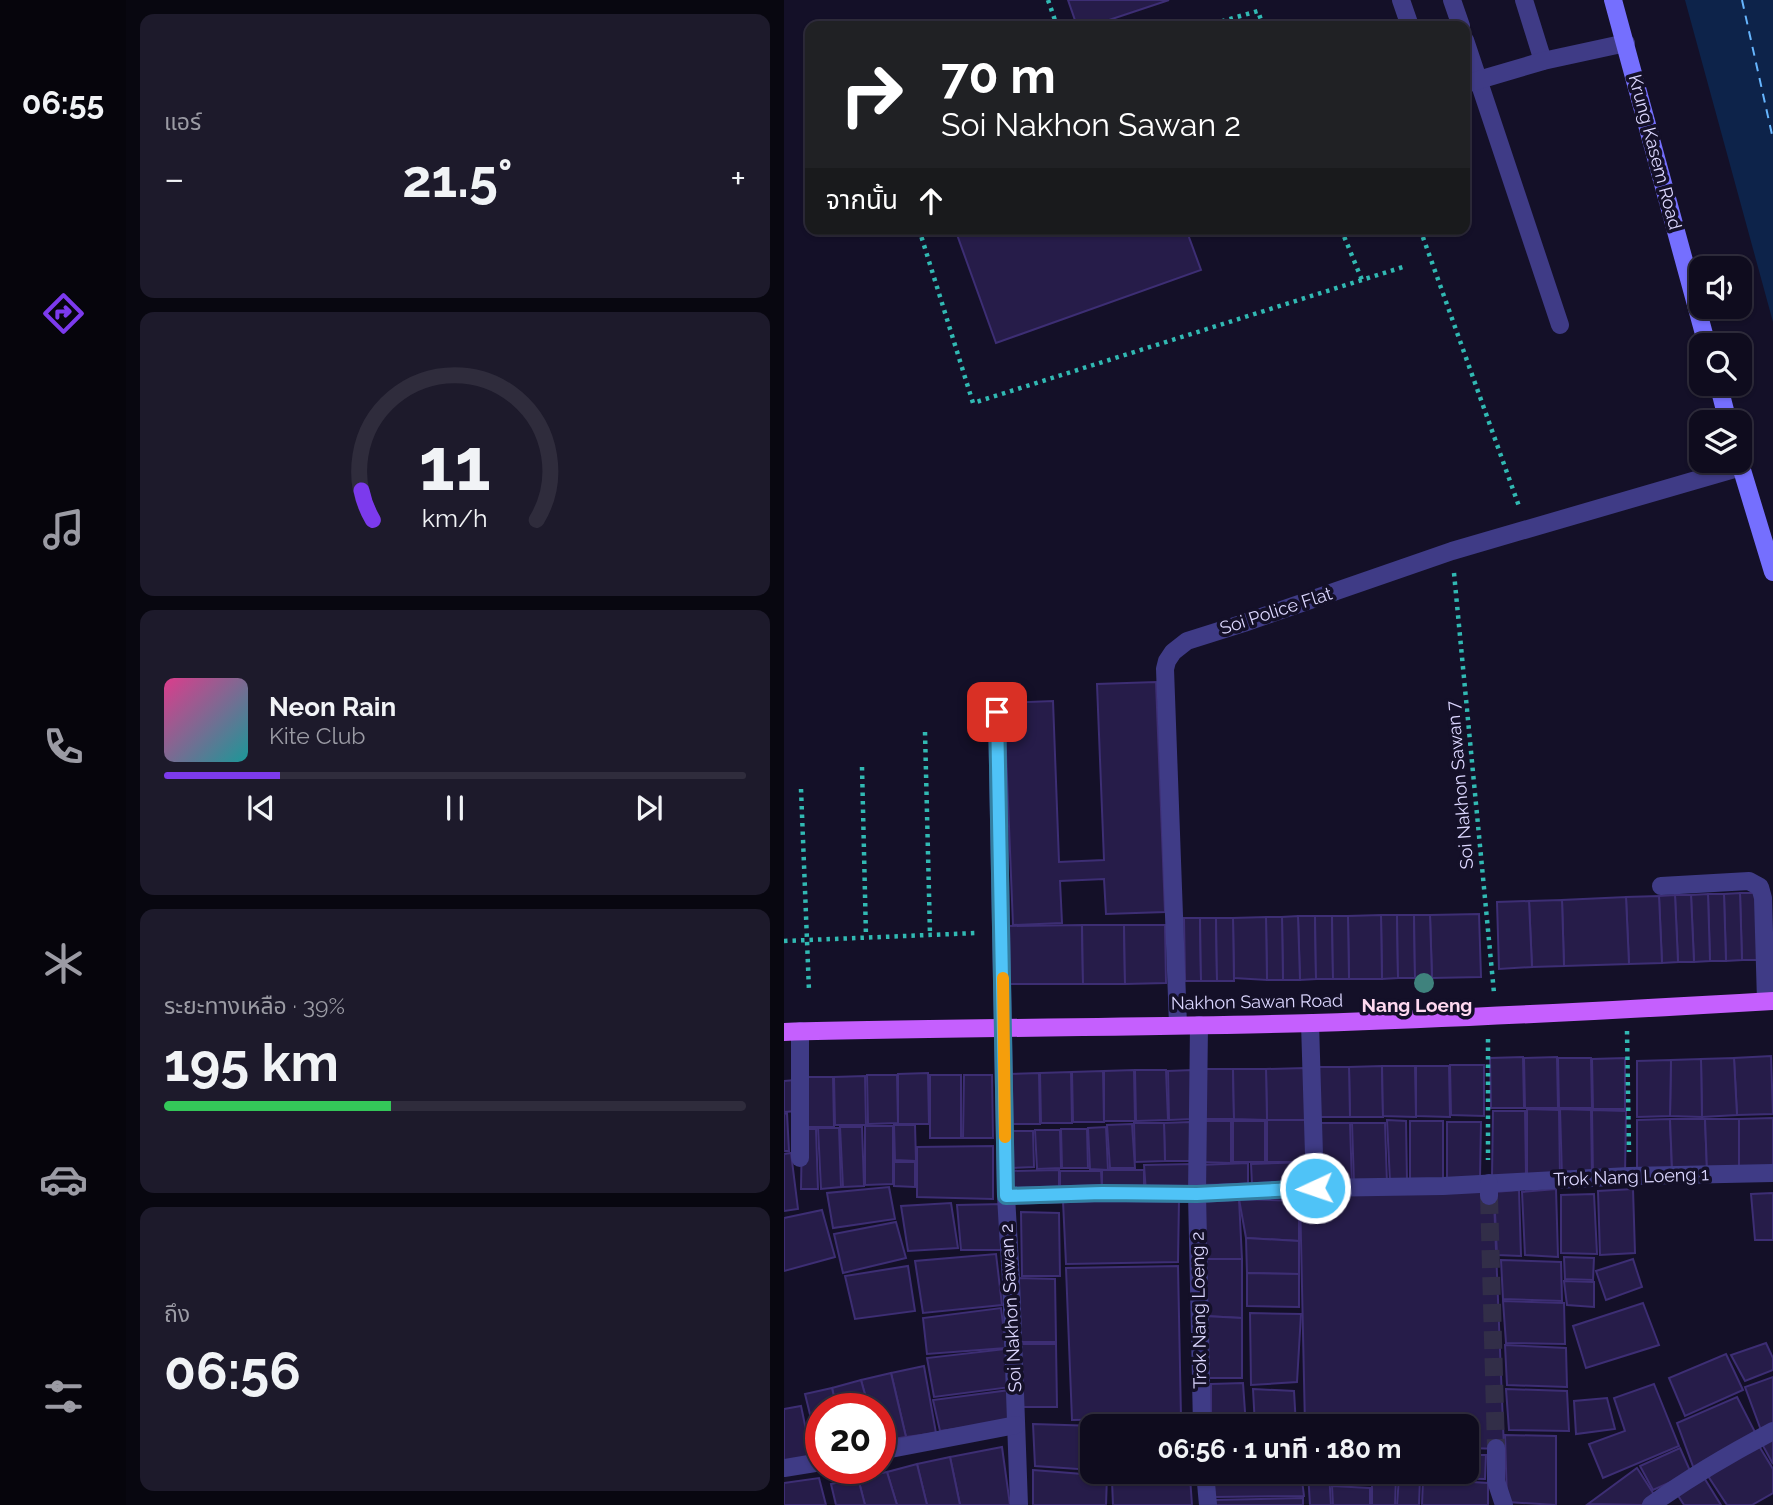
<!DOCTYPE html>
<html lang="th">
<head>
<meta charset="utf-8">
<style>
  body { margin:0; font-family:Raleway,"Noto Sans Thai",sans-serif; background:#1d1a2b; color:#f1f3f6; height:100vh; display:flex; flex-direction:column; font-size:26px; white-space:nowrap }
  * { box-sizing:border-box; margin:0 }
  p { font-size:23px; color:#9b9ba4 }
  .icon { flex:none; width:38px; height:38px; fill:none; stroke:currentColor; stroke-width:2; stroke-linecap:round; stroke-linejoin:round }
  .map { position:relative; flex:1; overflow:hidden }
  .drawer { display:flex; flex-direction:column; gap:14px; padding:14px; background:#080710; width:658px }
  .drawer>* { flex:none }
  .guide { position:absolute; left:21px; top:21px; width:665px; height:214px; border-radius:14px; box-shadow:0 2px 5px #0004,0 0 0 2px #2f2c3c; background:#202124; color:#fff; overflow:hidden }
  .buttons { position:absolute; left:905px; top:256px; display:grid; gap:14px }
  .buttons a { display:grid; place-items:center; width:63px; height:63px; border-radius:14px; background:#0f0c1e; box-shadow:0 2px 5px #0004,0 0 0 2px #2f2c3c; font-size:35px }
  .speed { position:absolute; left:21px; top:1393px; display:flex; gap:14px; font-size:35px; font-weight:700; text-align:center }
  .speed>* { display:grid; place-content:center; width:91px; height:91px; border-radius:50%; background:#0f0c1e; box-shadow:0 2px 5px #0004,0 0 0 2px #2f2c3c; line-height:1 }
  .speed .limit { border:10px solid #d22; background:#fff; color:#111 }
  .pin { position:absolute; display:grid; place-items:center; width:60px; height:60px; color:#fff; margin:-30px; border-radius:14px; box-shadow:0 4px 10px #0006 }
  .me { position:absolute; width:77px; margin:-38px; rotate:267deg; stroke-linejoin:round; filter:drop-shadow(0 0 5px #0008) }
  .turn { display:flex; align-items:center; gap:24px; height:147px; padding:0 21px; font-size:32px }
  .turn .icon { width:91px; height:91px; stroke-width:2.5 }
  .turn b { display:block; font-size:49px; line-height:60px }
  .then { display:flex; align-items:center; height:66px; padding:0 21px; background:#0003; gap:14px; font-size:26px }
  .big { font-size:52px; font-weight:700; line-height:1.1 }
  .drawer .tile { flex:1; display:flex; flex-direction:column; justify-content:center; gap:10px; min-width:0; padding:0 24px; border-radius:14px; background:#1d1a2b }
  .drawer .dial { align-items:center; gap:0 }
  .dial svg { height:182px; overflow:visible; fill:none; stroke:#2f2c3c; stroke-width:7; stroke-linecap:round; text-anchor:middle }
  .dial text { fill:#f1f3f6; stroke:none }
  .song { display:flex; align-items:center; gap:21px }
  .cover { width:84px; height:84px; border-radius:10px; background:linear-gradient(135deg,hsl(330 70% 55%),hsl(180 70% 35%)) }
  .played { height:7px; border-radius:4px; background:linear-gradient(90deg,#7c3aed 20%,#2f2c3c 20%) }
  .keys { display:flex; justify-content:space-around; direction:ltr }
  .heat { display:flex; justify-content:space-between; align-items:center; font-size:38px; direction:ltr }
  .charge { height:10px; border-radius:5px; background:linear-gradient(90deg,#34c759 39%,#2f2c3c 0) }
  .trip { position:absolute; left:296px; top:1414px; width:399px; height:70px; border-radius:14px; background:#0f0c1e; box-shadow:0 2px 5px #0004,0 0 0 2px #2f2c3c; font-weight:700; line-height:70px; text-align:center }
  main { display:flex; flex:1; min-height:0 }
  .menu { display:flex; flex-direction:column; width:126px; justify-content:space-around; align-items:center; background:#06050c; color:#9b9ba4 }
  .menu .icon { width:49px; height:49px }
  .menu .on { color:#7c3aed }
  .menu b { font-size:32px; color:#f1f3f6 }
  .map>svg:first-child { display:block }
</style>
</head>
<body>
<main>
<nav class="menu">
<b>06:55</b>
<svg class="icon on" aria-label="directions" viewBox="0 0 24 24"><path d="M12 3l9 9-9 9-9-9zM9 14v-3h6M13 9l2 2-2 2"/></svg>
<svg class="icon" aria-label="music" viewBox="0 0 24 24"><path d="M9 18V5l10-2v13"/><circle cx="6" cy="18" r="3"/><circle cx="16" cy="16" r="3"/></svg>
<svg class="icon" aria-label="phone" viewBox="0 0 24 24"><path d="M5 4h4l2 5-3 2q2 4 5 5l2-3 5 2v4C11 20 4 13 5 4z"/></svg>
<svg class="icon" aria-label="climate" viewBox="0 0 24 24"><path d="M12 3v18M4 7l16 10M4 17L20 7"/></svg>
<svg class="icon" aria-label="car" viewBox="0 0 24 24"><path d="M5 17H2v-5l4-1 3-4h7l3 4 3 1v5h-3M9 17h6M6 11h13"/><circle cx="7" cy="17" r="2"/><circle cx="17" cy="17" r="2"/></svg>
<svg class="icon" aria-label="filters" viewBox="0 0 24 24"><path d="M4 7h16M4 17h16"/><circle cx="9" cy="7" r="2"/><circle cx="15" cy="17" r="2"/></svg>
</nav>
<section class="drawer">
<div class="tile"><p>แอร์</p>
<div class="heat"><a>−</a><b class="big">21.5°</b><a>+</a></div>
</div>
<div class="tile dial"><svg viewBox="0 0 100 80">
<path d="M14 69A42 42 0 1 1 86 69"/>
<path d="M14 69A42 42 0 0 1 9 56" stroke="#7c3aed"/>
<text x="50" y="56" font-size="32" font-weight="700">11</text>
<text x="50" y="72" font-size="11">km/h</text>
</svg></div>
<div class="tile">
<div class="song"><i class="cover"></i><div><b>Neon Rain</b><p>Kite Club</p></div></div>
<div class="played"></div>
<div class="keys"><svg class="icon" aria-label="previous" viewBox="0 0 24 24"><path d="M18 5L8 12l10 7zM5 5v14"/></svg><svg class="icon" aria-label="pause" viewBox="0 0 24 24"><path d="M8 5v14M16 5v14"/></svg><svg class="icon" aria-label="next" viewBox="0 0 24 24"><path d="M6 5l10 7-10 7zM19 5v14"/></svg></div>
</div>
<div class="tile"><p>ระยะทางเหลือ · 39%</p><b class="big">195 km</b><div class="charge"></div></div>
<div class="tile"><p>ถึง</p><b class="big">06:56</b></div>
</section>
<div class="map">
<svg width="989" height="1505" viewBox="0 0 989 1505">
  <rect width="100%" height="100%" fill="#141028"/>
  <polygon fill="#0d234a" points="901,0 989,0 989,322"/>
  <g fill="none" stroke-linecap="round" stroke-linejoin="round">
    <polyline stroke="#66b5fe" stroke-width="2" stroke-dasharray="9 7" stroke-linecap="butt" points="958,0 989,139"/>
  </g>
  <g fill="#261c49" stroke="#3d2e74" stroke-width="2">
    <polygon points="284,0 385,0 307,26 293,26"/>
    <polygon points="171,229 402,229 417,270 212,343"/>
    <polygon points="372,682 381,912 322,914 320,879 276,881 278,923 229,925 220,703 269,701 275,862 320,860 313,684"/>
    <polygon points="956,893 972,893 975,960 958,960"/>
    <polygon points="956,893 958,960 942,961 940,894"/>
    <polygon points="924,894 940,894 942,961 926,961"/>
    <polygon points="924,894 926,961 910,962 907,895"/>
    <polygon points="891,895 907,895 910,962 894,962"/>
    <polygon points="891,895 894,962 878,963 875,896"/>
    <polygon points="875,896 878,963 845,964 842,897"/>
    <polygon points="842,897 845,964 780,966 778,900"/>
    <polygon points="778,900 780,966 748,967 745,901"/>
    <polygon points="745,901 748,967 715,969 713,902"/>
    <polygon points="695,914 697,977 648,978 646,915"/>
    <polygon points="597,915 613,915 614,978 598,979"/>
    <polygon points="597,915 598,979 565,979 564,916"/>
    <polygon points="613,915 630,915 631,978 614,978"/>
    <polygon points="630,915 646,915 648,978 631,978"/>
    <polygon points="514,916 531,916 532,979 516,980"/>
    <polygon points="514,916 516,980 499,980 498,917"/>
    <polygon points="531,916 548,916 549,979 532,979"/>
    <polygon points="548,916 564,916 565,979 549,979"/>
    <polygon points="482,917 498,917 499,980 483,980"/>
    <polygon points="482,917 483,980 450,978 449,918"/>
    <polygon points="400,918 416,918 417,981 401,981"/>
    <polygon points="416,918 432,918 433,981 417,981"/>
    <polygon points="432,918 449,918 450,981 433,981"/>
    <polygon points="298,925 299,984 225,984 224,926"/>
    <polygon points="298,925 340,925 341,984 299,984"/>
    <polygon points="340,925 381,925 382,983 341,984"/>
    <polygon points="987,1056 989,1114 953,1115 950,1058"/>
    <polygon points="739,1057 740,1108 707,1108 706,1058"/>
    <polygon points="773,1057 774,1108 741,1108 740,1058"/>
    <polygon points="774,1058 807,1058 808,1108 775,1108"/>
    <polygon points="841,1058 841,1109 809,1109 808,1059"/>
    <polygon points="950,1058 953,1115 918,1117 917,1059"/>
    <polygon points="917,1059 918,1117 886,1116 887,1060"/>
    <polygon points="887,1060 886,1116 853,1117 853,1061"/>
    <polygon points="666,1065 700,1065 700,1116 667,1115"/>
    <polygon points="598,1066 599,1117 566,1117 565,1067"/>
    <polygon points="598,1066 631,1066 632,1117 599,1116"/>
    <polygon points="632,1066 665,1066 666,1117 632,1116"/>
    <polygon points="533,1067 565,1067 566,1117 534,1117"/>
    <polygon points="521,1068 522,1120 483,1120 482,1069"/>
    <polygon points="417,1069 449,1069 450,1119 418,1119"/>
    <polygon points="449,1069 482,1069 483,1120 450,1119"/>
    <polygon points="350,1070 351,1121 320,1121 320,1071"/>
    <polygon points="351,1070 382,1070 384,1120 352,1121"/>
    <polygon points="408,1070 409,1119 385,1120 384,1071"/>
    <polygon points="319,1071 320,1122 289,1122 288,1072"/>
    <polygon points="287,1072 288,1123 257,1123 256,1073"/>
    <polygon points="144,1073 145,1124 114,1124 114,1074"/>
    <polygon points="255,1073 256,1124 225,1124 224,1074"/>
    <polygon points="83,1075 113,1075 114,1123 84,1124"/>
    <rect x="146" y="1075" width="31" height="63"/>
    <polygon points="180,1075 208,1075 209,1138 179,1138"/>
    <polygon points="81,1076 82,1125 51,1125 50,1077"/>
    <polygon points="18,1077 49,1077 50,1127 19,1127"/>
    <polygon points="11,1080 12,1111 0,1112 0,1081"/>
    <polygon points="743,1109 775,1110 776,1177 743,1177"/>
    <polygon points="776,1109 807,1110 808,1177 778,1177"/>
    <polygon points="808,1110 842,1111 841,1175 809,1177"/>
    <polygon points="709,1111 741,1111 742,1176 708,1177"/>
    <polygon points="3,1113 5,1151 0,1151 0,1114"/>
    <polygon points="989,1118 989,1168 955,1169 955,1119"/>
    <polygon points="886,1119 888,1172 853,1169 853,1120"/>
    <polygon points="886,1119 921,1119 923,1170 888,1168"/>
    <polygon points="921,1119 955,1119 955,1169 923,1170"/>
    <rect x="483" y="1120" width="39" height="42"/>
    <polygon points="603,1120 622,1121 623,1182 606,1182"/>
    <polygon points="415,1121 447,1121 447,1163 415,1162"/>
    <rect x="449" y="1121" width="32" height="41"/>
    <polygon points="626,1121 659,1121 659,1182 626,1184"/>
    <polygon points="406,1122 406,1161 381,1161 380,1123"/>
    <polygon points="663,1122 697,1122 696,1178 663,1178"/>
    <polygon points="350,1123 380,1123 381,1161 351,1162"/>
    <polygon points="533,1123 566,1123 568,1184 534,1185"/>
    <polygon points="568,1123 601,1123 603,1183 570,1184"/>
    <polygon points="348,1124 351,1168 326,1168 323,1125"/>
    <polygon points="110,1125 131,1125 132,1161 111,1160"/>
    <polygon points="81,1126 109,1126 109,1184 81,1185"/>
    <polygon points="56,1127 78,1127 80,1186 59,1187"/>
    <polygon points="322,1127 324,1170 306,1169 304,1128"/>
    <polygon points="34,1128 55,1128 57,1187 37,1189"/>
    <polygon points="18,1129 32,1129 34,1189 17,1189"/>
    <polygon points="277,1129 303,1129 304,1168 278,1168"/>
    <polygon points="251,1130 276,1130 277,1168 253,1169"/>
    <polygon points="226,1131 249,1131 250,1167 227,1168"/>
    <polygon points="209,1146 209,1199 133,1197 133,1147"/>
    <polygon points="7,1153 14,1209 0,1211 0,1154"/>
    <polygon points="110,1162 131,1162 131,1187 110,1186"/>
    <polygon points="527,1162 527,1181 468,1185 467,1164"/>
    <polygon points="464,1163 464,1184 415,1185 415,1165"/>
    <polygon points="409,1164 409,1191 362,1192 360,1165"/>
    <polygon points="275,1170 275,1190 227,1191 226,1171"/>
    <rect x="318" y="1170" width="42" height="20"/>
    <polygon points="276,1171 317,1171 318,1191 276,1191"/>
    <polygon points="105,1187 111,1219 49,1228 43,1193"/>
    <polygon points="772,1189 774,1257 741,1255 738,1192"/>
    <polygon points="849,1189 851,1253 816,1255 814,1191"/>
    <polygon points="735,1190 737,1256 713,1255 710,1192"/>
    <polygon points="698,1191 710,1200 720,1449 682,1448 682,1426 521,1426 516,1194"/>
    <polygon points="989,1193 989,1240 971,1240 967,1194"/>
    <polygon points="810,1194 813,1254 777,1253 777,1195"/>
    <polygon points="395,1198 394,1262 282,1264 279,1201"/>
    <polygon points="455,1199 458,1259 419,1259 418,1200"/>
    <polygon points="455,1199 515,1201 515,1241 462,1238"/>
    <polygon points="167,1203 174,1248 124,1251 117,1206"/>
    <polygon points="219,1204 223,1250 177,1250 173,1205"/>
    <polygon points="38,1210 51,1257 0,1271 0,1218"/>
    <polygon points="237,1212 275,1213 276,1276 238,1276"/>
    <polygon points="112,1222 122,1258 59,1273 50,1234"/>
    <polygon points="462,1238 515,1241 515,1274 463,1273"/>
    <polygon points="212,1254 218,1305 139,1313 131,1261"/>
    <polygon points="780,1257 810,1258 809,1280 781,1279"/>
    <polygon points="419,1259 458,1259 458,1318 420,1316"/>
    <polygon points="849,1259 858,1287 822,1300 812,1271"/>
    <polygon points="717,1260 777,1262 778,1301 719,1299"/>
    <polygon points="124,1266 131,1311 71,1319 61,1276"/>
    <polygon points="394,1266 397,1418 288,1420 282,1268"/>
    <polygon points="463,1273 515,1274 515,1307 463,1306"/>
    <polygon points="233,1278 271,1279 272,1342 233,1342"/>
    <polygon points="780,1281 810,1282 810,1307 783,1305"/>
    <polygon points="719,1301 780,1303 781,1344 722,1343"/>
    <polygon points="859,1303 875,1345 802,1368 789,1326"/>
    <polygon points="217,1308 222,1348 143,1354 139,1318"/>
    <polygon points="466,1313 517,1314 513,1382 467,1385"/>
    <polygon points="420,1316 458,1318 458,1378 421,1378"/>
    <polygon points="982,1343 989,1358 989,1370 961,1381 947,1355"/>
    <polygon points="234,1344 272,1344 273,1407 234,1407"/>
    <polygon points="721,1345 782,1348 783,1387 723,1385"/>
    <polygon points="221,1349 227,1387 150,1397 143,1358"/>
    <polygon points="942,1354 959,1390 901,1416 885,1378"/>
    <polygon points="140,1366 152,1433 122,1437 107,1373"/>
    <polygon points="107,1373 122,1437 96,1441 96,1409 85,1409 77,1380"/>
    <polygon points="989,1377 989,1428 978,1433 961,1387"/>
    <polygon points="77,1380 85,1409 53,1409 48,1388"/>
    <polygon points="459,1383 462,1426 427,1426 427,1384"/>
    <polygon points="870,1384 895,1446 819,1478 805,1444 841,1431 830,1398"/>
    <polygon points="48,1388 53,1409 37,1409 36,1455 21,1394"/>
    <polygon points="469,1389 510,1391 512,1426 471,1426"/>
    <polygon points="722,1389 783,1391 785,1431 725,1430"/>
    <polygon points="226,1390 228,1421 156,1431 149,1400"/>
    <polygon points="953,1397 973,1436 910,1469 893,1423"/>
    <polygon points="823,1398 831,1429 792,1434 790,1401"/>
    <polygon points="17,1406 28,1458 0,1463 0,1409"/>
    <polygon points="399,1422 399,1426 321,1426"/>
    <polygon points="249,1424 313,1426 308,1426 308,1470 251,1466"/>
    <polygon points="721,1435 772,1436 772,1505 723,1502"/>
    <polygon points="989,1438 989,1464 978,1444"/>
    <polygon points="975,1446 989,1469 989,1493 968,1505 943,1505 924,1476"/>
    <polygon points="218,1447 226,1505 176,1505 166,1457"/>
    <polygon points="896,1448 907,1473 869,1490 856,1466"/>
    <polygon points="682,1455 702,1455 701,1479 647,1478 647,1472 682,1472"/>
    <polygon points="166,1457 176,1505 143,1505 133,1464"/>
    <polygon points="133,1464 143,1505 113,1505 103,1472"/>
    <polygon points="853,1468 871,1496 858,1505 804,1504"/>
    <polygon points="249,1470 323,1476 322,1505 249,1505"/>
    <polygon points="103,1472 113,1505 81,1505 74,1478"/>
    <polygon points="427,1472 517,1472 520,1496 429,1497"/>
    <polygon points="524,1472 545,1472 547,1505 526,1505"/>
    <polygon points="549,1472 585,1472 585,1485 550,1482"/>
    <polygon points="588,1472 644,1472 644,1477 588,1476"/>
    <polygon points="919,1476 937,1505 900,1505 893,1494"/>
    <polygon points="406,1477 408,1505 329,1505 328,1481"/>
    <polygon points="615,1477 636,1479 635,1505 613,1505"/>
    <polygon points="35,1478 42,1505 0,1505 0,1483"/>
    <polygon points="74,1478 81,1505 52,1505 47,1484"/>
    <polygon points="588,1478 612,1478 611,1505 588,1505"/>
    <polygon points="639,1479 704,1483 704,1505 638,1505"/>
    <polygon points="548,1486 586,1488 586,1505 549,1505"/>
    <polygon points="519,1498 519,1505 431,1505 430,1500"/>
  </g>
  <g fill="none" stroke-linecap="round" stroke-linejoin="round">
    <polyline stroke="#322e48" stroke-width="18" stroke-dasharray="18 9" stroke-linecap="butt" points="705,1196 712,1448"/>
    <g stroke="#31b9b3" stroke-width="4.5" stroke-dasharray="3.5 5" stroke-linecap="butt">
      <polyline points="264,0 273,26"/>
      <polyline points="421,26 474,11 479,26"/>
      <polyline points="135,229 189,403 619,267"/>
      <polyline points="557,229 578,280"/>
      <polyline points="636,229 736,509"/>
      <polyline points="670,573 710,993"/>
      <polyline points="141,732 146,934"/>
      <polyline points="78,767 82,937"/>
      <polyline points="17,789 25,991"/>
      <polyline points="0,941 193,933"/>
      <polyline points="843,1031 845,1152"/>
      <polyline points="704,1039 704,1160"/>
    </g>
    <g stroke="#3f3b86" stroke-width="18">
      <polyline points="617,0 626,26"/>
      <polyline points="668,0 677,26"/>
      <polyline points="740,0 759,61"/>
      <polyline points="681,40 776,325"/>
      <polyline points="681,84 759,61 842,43"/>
      <polyline points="877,886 965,881 976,887 979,898 982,1001"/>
      <polyline points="526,1023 531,1188"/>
      <polyline points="16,1158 16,1031"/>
      <polyline points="222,1196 318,1193 413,1194 531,1188 659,1186 845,1176 989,1173"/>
      <path d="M867,1505C906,1477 947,1453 989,1431"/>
    </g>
    <g stroke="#3f3b86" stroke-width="18">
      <polyline points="213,712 222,1196 227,1281 235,1505"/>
      <polyline points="394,1025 381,669 383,661 389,652 403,641 460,623 668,551 957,467"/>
      <polyline points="415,1025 413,1194 418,1426"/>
      <polyline points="705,1183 705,1196"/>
      <polyline points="712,1448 712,1481 720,1505"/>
      <polyline points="96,1451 232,1425"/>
      <polyline points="0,1468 37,1462"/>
      <polyline points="421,1472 424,1505"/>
    </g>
    <g stroke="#756ffe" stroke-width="18">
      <polyline points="829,0 923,345"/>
      <polyline points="934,383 944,422"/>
      <polyline points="955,460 989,572"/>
    </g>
    <path stroke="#c55ffe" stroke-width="18" d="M0,1032C176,1027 353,1028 529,1023C683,1018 836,1010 989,1001"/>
  </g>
  <circle fill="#3f827d" cx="640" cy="983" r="10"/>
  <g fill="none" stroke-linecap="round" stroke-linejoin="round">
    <defs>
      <polyline id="route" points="213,712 222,1196 318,1193 413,1194 531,1188"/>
    </defs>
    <use href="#route" stroke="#337fa1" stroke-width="18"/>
    <use href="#route" stroke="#4fc3f7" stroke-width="12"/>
    <polyline stroke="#f59e0b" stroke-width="12" points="219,978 221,1137"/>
  </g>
  <g text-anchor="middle" stroke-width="7" stroke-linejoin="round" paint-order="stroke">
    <g font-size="18" fill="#dcd7ff" stroke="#141028">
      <text transform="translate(871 152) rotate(75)" y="6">Krung Kasem Road</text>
      <text transform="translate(492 611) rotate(-18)" y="6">Soi Police Flat</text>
      <text transform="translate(676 785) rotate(-95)" y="6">Soi Nakhon Sawan 7</text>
      <text transform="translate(473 1002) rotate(-1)" y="6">Nakhon Sawan Road</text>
      <text transform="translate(847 1177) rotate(-2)" y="6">Trok Nang Loeng 1</text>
      <text transform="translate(227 1308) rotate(-93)" y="6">Soi Nakhon Sawan 2</text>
      <text transform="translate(415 1310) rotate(-91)" y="6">Trok Nang Loeng 2</text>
    </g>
    <g font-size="19" font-weight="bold" fill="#ffd9f0" stroke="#141028">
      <text x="633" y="1012">Nang Loeng</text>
    </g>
  </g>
</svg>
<div class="buttons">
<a><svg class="icon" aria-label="sound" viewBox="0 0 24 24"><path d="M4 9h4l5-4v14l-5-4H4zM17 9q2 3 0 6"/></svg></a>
<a><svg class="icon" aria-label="search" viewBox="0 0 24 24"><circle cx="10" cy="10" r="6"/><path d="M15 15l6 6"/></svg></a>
<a><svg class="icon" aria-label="layers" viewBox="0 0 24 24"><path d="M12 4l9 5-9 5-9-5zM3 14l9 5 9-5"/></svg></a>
</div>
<div class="speed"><div class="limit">20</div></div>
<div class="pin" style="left:213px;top:712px;background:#d93025"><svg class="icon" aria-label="arrive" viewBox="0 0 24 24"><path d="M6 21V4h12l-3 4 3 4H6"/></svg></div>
<svg class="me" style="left:531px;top:1188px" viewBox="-20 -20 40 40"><circle r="17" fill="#4fc3f7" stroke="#fff" stroke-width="3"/><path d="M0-11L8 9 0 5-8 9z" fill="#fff"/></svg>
<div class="trip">06:56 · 1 นาที · 180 m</div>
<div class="guide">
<div class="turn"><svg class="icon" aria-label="right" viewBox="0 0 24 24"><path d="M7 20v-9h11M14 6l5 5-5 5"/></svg><div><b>70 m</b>Soi Nakhon Sawan 2</div></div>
<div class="then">จากนั้น<svg class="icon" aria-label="ahead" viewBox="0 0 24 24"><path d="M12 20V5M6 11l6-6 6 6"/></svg></div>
</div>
</div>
</main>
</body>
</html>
